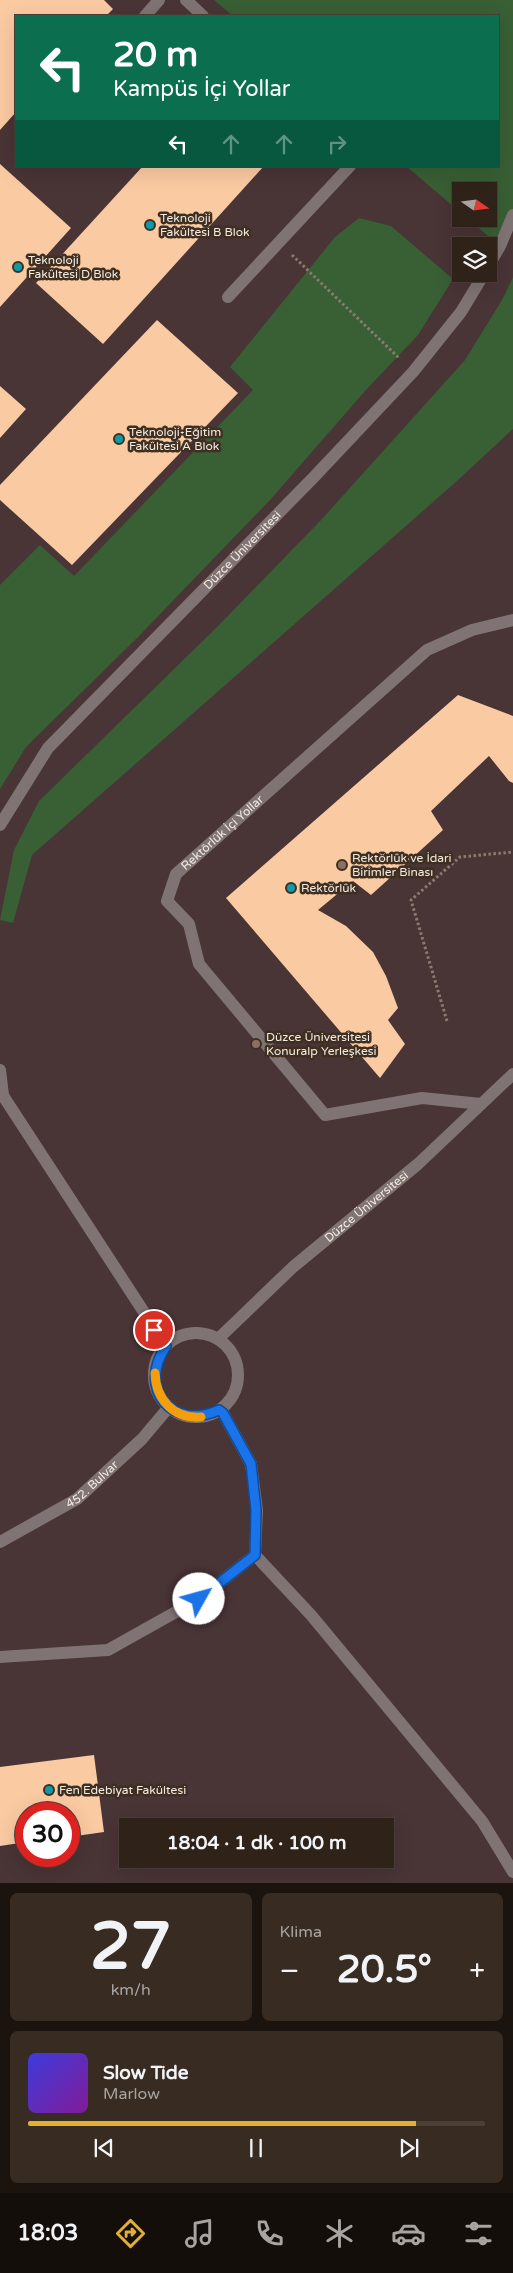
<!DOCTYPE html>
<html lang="tr">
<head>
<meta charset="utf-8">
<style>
  body { margin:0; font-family:"Varela Round",sans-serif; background:#372b22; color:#f1f3f6; height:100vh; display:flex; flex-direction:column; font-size:19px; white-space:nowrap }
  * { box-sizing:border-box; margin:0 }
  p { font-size:16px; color:#a7a4a2 }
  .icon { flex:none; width:28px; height:28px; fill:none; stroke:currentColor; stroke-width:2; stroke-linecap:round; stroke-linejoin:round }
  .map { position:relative; height:1883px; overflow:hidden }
  .details { display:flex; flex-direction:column; gap:10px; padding:10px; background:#1a130e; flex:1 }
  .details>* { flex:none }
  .hud { position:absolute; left:15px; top:15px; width:484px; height:152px; border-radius:0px; box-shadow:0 5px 20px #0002,0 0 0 1px #4a4038; background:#0b6e4f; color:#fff; overflow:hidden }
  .needle { width:32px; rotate:104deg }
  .fabs { position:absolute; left:452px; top:182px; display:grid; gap:10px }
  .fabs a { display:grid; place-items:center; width:45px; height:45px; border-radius:0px; background:#2f2319; box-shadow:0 5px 20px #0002,0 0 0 1px #4a4038; font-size:25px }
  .speed { position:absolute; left:15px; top:1802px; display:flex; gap:10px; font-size:25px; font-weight:700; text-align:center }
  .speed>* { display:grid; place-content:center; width:65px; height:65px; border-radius:50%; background:#2f2319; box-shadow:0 5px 20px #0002,0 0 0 1px #4a4038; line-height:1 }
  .speed .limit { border:8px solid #d22; background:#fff; color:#111 }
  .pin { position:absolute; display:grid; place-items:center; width:42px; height:42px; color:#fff; margin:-21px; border:2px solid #fff; border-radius:50%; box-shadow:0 1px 5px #0007 }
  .me { position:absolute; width:55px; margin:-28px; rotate:52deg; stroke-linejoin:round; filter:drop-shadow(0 0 4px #0008) }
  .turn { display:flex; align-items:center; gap:18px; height:105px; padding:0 15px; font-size:22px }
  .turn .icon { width:65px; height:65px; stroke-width:2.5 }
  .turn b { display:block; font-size:35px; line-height:42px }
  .lanes { display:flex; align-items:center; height:48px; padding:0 15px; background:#0003; justify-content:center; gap:25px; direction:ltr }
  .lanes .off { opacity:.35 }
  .big { font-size:38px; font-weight:700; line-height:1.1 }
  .details .widget { flex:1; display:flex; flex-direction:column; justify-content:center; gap:8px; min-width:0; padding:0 18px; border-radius:8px; background:#372b22 }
  .details .dial { align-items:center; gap:0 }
  .dial b { font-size:65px; line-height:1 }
  .song { display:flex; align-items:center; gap:15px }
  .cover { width:60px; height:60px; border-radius:8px; background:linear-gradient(135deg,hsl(240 70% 55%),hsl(290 70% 35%)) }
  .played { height:5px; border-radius:2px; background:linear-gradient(90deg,#e1af34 85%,#4a4038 85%) }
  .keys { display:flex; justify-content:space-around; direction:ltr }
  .heat { display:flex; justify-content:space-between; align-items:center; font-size:28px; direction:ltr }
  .details .tiles { flex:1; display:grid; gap:10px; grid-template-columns:1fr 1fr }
  .widget:last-child { grid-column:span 2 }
  .trip { position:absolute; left:119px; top:1818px; width:275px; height:50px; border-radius:0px; background:#2f2319; box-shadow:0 5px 20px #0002,0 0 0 1px #4a4038; font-weight:700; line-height:50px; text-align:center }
  .tabs { display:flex; height:80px; justify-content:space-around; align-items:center; background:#130e0a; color:#a7a4a2 }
  .tabs .icon { width:35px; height:35px }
  .tabs .on { color:#e1af34 }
  .tabs b { font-size:22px; color:#f1f3f6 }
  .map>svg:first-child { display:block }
</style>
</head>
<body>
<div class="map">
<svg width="513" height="1883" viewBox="0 0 513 1883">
  <rect width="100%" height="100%" fill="#3f2f21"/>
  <path fill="#493436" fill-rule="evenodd" d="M0,0H513V1883H0ZM16,16H498V166H16ZM461,191H489V219H461ZM461,246H489V274H461ZM26,1814H69V1856H26ZM128,1826H385V1859H128Z"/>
  <g fill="#395f35">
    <polygon points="214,0 513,0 513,219 501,247 468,219 489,219 489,191 461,191 461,213 406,166 498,166 498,16 233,16"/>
    <polygon points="359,218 391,226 453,279 418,335 365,391 271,499 138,637 26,747 0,789 0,585 40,545 74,576 253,390 230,367 335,237"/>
    <polygon points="513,277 513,429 457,481 32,855 13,923 0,920 14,850 39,801 217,627 321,520 403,429 465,360 502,300"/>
  </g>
  <g fill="#facaa2">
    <polygon points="0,0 104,0 113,9 106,16 16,16 16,112 0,130"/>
    <polygon points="0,164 71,228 0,307"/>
    <polygon points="143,166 264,166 103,344 36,283"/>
    <polygon points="157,320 238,393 72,565 0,500 0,485"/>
    <polygon points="0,386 26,409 0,438"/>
    <polygon points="458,695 513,716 513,783 509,781 489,756 431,811 443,830 371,895 353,881 318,910 346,926 373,952 386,976 398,1008 388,1020 405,1044 380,1078 226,898"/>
    <polygon points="94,1755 104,1832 69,1837 69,1814 26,1814 26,1842 0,1846 0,1767"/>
  </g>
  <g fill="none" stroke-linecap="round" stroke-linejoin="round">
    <g stroke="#8a7c70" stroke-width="3" stroke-dasharray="2.5 2.5" stroke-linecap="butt">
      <polyline points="292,255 399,358"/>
      <polyline points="447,1021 411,900 460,857 513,852"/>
    </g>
    <g stroke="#7f7473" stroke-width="12">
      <polyline points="186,0 203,16"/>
      <polyline points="145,16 159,0"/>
      <polyline points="489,265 500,246 513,215"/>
      <polyline points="228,297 350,166"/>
      <path id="s1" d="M0,825L48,748L313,478L413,372L461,312L484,274"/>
      <polyline points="0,1070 3,1095"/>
      <polyline points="0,1091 166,1346"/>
      <path id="s2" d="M481,1104L422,1098L325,1115L199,964L189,924L167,901L176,874L427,650L472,630L513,620"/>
      <circle cx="196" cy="1375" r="42"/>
      <path id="s3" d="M218,1339L293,1267L418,1164L513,1074"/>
      <path id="s4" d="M0,1542L77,1499L142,1439L169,1407"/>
      <polyline points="255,1555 311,1615 482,1821 513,1872"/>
      <polyline points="0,1657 108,1650 199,1599 255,1555 257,1510 251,1464 223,1413 219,1411"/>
    </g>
  </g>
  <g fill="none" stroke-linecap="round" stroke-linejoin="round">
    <defs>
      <path id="route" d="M154,1330L166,1346C137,1389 172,1431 219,1410L223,1413L251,1464L256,1510L255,1555L199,1599"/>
    </defs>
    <use href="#route" stroke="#114b97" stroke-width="12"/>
    <use href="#route" stroke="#1a73e8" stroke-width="9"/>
    <path stroke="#f59e0b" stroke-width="9" d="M155,1373C156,1399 173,1419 201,1417"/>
  </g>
  <g fill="#0f9aa8" stroke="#3f2f21" stroke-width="2">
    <circle cx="150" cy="225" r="5"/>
    <circle cx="18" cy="267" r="5"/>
    <circle cx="119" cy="439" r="5"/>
    <circle cx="291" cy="888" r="5"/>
    <circle cx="49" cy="1790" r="5"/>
  </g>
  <g fill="#8d6e63" stroke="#3f2f21" stroke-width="2">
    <circle cx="342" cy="865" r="5"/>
    <circle cx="256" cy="1044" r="5"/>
  </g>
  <g text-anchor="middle" stroke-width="5" stroke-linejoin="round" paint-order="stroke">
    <g font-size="12" fill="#f4eae1" stroke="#3f2f21" text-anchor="start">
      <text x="160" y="222">Teknoloji<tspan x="160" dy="14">Fakültesi B Blok</tspan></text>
      <text x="28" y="264">Teknoloji<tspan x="28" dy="14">Fakültesi D Blok</tspan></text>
      <text x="129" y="436">Teknoloji-Eğitim<tspan x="129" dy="14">Fakültesi A Blok</tspan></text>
      <text x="352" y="862">Rektörlük ve İdari<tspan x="352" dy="14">Birimler Binası</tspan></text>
      <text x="301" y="892">Rektörlük</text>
      <text x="266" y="1041">Düzce Üniversitesi<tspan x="266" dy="14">Konuralp Yerleşkesi</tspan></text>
      <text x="59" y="1794">Fen Edebiyat Fakültesi</text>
    </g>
    <g font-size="12" fill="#f4eae1" stroke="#3f2f21">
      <text dy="4" stroke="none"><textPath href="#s1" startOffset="368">Düzce Üniversitesi</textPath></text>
      <text dy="4" stroke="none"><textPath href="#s2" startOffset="518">Rektörlük İçi Yollar</textPath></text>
      <text dy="4" stroke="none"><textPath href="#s3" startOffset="199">Düzce Üniversitesi</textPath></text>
      <text dy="4" stroke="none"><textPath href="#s4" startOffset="109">452. Bulvar</textPath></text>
    </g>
  </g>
</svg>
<div class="fabs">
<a><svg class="needle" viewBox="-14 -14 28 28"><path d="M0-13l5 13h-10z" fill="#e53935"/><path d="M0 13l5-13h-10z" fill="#a7a4a2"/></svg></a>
<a><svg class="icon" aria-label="layers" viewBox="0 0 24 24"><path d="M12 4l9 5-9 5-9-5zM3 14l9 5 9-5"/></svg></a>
</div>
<div class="speed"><div class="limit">30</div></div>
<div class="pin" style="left:154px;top:1330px;background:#d93025"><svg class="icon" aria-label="arrive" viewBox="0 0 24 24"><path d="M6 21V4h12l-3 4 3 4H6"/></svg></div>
<svg class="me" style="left:199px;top:1599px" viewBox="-20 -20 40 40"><circle r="19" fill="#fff"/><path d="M0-13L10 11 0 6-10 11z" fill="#1a73e8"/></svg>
<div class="trip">18:04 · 1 dk · 100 m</div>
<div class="hud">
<div class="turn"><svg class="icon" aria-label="left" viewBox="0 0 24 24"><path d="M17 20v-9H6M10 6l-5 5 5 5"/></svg><div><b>20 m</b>Kampüs İçi Yollar</div></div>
<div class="lanes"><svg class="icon" aria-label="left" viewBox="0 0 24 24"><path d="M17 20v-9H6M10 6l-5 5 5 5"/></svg><svg class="icon off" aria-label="ahead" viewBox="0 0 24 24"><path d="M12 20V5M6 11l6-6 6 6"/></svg><svg class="icon off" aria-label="ahead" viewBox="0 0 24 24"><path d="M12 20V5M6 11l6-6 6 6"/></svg><svg class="icon off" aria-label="right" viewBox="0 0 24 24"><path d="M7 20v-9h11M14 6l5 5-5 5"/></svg></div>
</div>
</div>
<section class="details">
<div class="tiles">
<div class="widget dial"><b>27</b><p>km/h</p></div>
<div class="widget"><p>Klima</p>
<div class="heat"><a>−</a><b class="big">20.5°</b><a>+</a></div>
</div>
<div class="widget">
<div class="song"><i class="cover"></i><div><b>Slow Tide</b><p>Marlow</p></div></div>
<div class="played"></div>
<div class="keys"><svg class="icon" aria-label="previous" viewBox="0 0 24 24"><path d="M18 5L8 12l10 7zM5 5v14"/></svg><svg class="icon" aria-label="pause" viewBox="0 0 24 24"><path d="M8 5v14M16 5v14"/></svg><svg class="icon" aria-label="next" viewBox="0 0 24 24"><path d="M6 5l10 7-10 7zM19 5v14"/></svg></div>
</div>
</div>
</section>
<nav class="tabs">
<b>18:03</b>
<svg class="icon on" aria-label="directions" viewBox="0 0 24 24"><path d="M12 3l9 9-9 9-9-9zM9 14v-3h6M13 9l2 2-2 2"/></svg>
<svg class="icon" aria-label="music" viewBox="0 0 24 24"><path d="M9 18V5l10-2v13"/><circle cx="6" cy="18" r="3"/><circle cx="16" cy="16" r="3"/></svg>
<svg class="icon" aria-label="phone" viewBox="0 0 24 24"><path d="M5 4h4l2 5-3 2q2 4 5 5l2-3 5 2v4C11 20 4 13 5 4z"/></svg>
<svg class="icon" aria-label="climate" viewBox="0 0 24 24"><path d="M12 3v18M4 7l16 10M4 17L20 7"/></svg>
<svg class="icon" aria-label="car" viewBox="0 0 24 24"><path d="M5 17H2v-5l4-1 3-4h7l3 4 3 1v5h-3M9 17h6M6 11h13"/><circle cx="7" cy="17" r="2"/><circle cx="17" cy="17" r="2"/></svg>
<svg class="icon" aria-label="filters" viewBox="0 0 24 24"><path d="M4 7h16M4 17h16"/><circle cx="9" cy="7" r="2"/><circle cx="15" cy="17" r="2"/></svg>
</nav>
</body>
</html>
